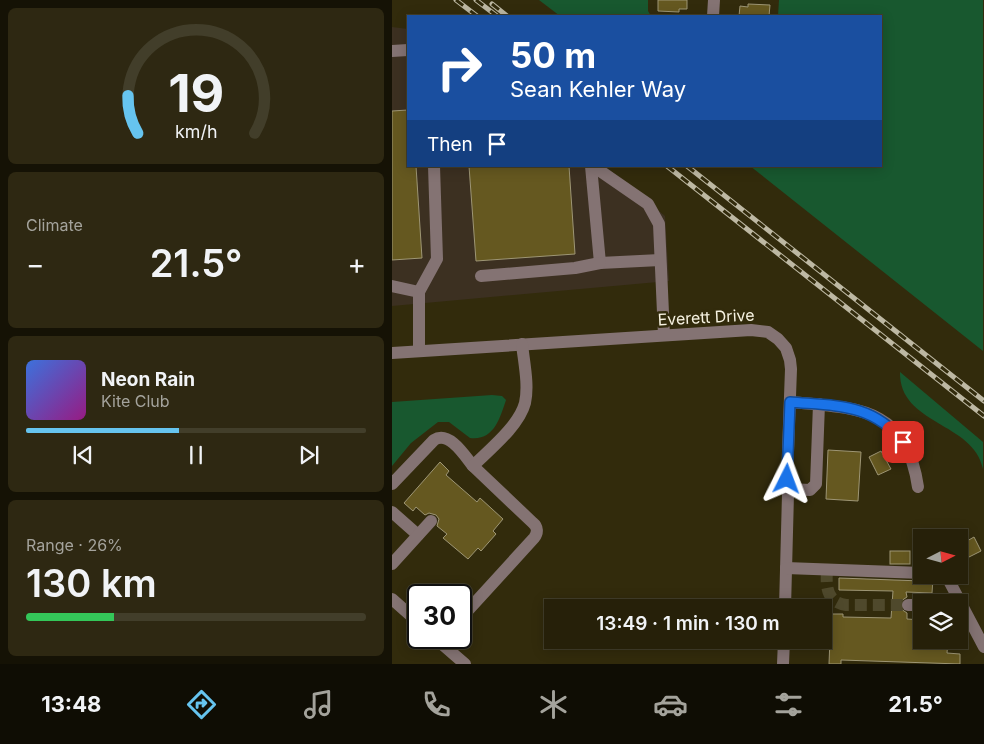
<!DOCTYPE html>
<html lang="en">
<head>
<meta charset="utf-8">
<style>
  body { margin:0; font-family:Inter,sans-serif; background:#2e2812; color:#f1f3f6; height:100vh; display:flex; flex-direction:column; font-size:19px; white-space:nowrap }
  * { box-sizing:border-box; margin:0 }
  p { font-size:16px; color:#a4a39c }
  .icon { flex:none; width:28px; height:28px; fill:none; stroke:currentColor; stroke-width:2; stroke-linecap:round; stroke-linejoin:round }
  .map { position:relative; flex:1; overflow:hidden }
  .sheet { display:flex; flex-direction:column; gap:8px; padding:8px; background:#151205; width:392px }
  .sheet>* { flex:none }
  .banner { position:absolute; left:15px; top:15px; width:475px; height:152px; border-radius:0px; box-shadow:0 2px 12px #0003,0 0 0 1px #423e2a; background:#1a4fa0; color:#fff; overflow:hidden }
  .needle { width:32px; rotate:84deg }
  .tools { position:absolute; left:521px; top:529px; display:grid; gap:10px }
  .tools a { display:grid; place-items:center; width:55px; height:55px; border-radius:0px; background:#262009; box-shadow:0 2px 12px #0003,0 0 0 1px #423e2a; font-size:25px }
  .speed { position:absolute; left:15px; top:584px; display:flex; gap:10px; font-size:25px; font-weight:700; text-align:center }
  .speed>* { display:grid; place-content:center; width:65px; height:65px; border-radius:50%; background:#262009; box-shadow:0 2px 12px #0003,0 0 0 1px #423e2a; line-height:1 }
  .speed .limit { border:2px solid #111; border-radius:8px; background:#fff; color:#111 }
  .pin { position:absolute; display:grid; place-items:center; width:42px; height:42px; color:#fff; margin:-21px; border-radius:10px; box-shadow:0 2px 8px #0006 }
  .me { position:absolute; width:55px; margin:-28px; rotate:3deg; stroke-linejoin:round; filter:drop-shadow(0 0 4px #0008) }
  .turn { display:flex; align-items:center; gap:18px; height:105px; padding:0 20px; font-size:22px }
  .turn .icon { width:65px; height:65px; stroke-width:2.5 }
  .turn b { display:block; font-size:35px; line-height:42px }
  .then { display:flex; align-items:center; height:48px; padding:0 20px; background:#0003; gap:10px; font-size:19px }
  .big { font-size:38px; font-weight:600; line-height:1.1 }
  .sheet .tile { flex:1; display:flex; flex-direction:column; justify-content:center; gap:8px; min-width:0; padding:0 18px; border-radius:8px; background:#2e2812 }
  .sheet .dial { align-items:center; gap:0 }
  .dial svg { height:130px; overflow:visible; fill:none; stroke:#423e2a; stroke-width:7; stroke-linecap:round; text-anchor:middle }
  .dial text { fill:#f1f3f6; stroke:none }
  .song { display:flex; align-items:center; gap:15px }
  .cover { width:60px; height:60px; border-radius:8px; background:linear-gradient(135deg,hsl(220 70% 55%),hsl(310 70% 35%)) }
  .played { height:5px; border-radius:2px; background:linear-gradient(90deg,#66c4ef 45%,#423e2a 45%) }
  .keys { display:flex; justify-content:space-around; direction:ltr }
  .heat { display:flex; justify-content:space-between; align-items:center; font-size:28px; direction:ltr }
  .charge { height:8px; border-radius:4px; background:linear-gradient(90deg,#34c759 26%,#423e2a 0) }
  .trip { position:absolute; left:152px; top:599px; width:288px; height:50px; border-radius:0px; background:#262009; box-shadow:0 2px 12px #0003,0 0 0 1px #423e2a; font-weight:600; line-height:50px; text-align:center }
  .dock { display:flex; height:80px; justify-content:space-around; align-items:center; background:#0f0d04; color:#a4a39c }
  .dock .icon { width:35px; height:35px }
  .dock .selected { color:#66c4ef }
  .dock b { font-size:22px; color:#f1f3f6 }
  main { display:flex; flex:1; min-height:0 }
  .map>svg:first-child { display:block }
</style>
</head>
<body>
<main>
<section class="sheet">
<div class="tile dial"><svg viewBox="0 0 100 80">
<path d="M14 69A42 42 0 1 1 86 69"/>
<path d="M14 69A42 42 0 0 1 8 46" stroke="#66c4ef"/>
<text x="50" y="56" font-size="32" font-weight="700">19</text>
<text x="50" y="72" font-size="11">km/h</text>
</svg></div>
<div class="tile"><p>Climate</p>
<div class="heat"><a>−</a><b class="big">21.5°</b><a>+</a></div>
</div>
<div class="tile">
<div class="song"><i class="cover"></i><div><b>Neon Rain</b><p>Kite Club</p></div></div>
<div class="played"></div>
<div class="keys"><svg class="icon" aria-label="previous" viewBox="0 0 24 24"><path d="M18 5L8 12l10 7zM5 5v14"/></svg><svg class="icon" aria-label="pause" viewBox="0 0 24 24"><path d="M8 5v14M16 5v14"/></svg><svg class="icon" aria-label="next" viewBox="0 0 24 24"><path d="M6 5l10 7-10 7zM19 5v14"/></svg></div>
</div>
<div class="tile"><p>Range · 26%</p><b class="big">130 km</b><div class="charge"></div></div>
</section>
<div class="map">
<svg width="592" height="664" viewBox="0 0 592 664">
  <rect width="100%" height="100%" fill="#322b0c"/>
  <polygon fill="#3c3021" points="0,27 16,29 16,166 213,166 273,216 277,281 0,306"/>
  <g fill="#18582f">
    <polygon points="147,0 256,0 256,11 259,16 168,16"/>
    <polygon points="387,0 591,0 591,351 358,166 489,166 489,16 386,16"/>
    <path d="M508,372L591,442V469C582,422 507,425 508,372Z"/>
    <path d="M100,395L110,396L114,400C108,418 102,441 78,438L57,422H46L19,443L0,466V402Z"/>
  </g>
  <g fill="#655820" stroke="#9e9675">
    <polygon points="266,0 295,0 295,9 287,9 287,12 266,11"/>
    <polygon points="356,4 378,5 377,16 347,16 348,6 356,7"/>
    <polygon points="16,110 16,166 24,166 30,258 0,260 0,111"/>
    <polygon points="77,166 177,166 183,254 84,261"/>
    <polygon points="436,450 469,452 466,501 434,499"/>
    <polygon points="489,451 499,469 486,475 477,457"/>
    <polygon points="48,462 57,471 54,475 85,502 88,498 111,519 101,531 104,534 89,551 86,548 76,559 51,538 55,534 45,526 47,519 44,515 37,513 33,515 24,507 21,511 12,503"/>
    <polygon points="582,537 589,551 571,560 568,552 568,545"/>
    <rect x="498" y="551" width="20" height="13"/>
    <polygon points="447,578 530,581 536,579 541,579 540,593 514,592 515,597 509,601 509,609 515,613 515,619 530,620 530,640 556,640 555,653 568,654 568,664 449,660 449,664 437,664 439,614 451,614 451,617 499,618 501,591 447,590"/>
  </g>
  <g fill="none" stroke-linecap="round" stroke-linejoin="round">
    <path stroke="#4f492c" stroke-width="12" stroke-dasharray="12 6" stroke-linecap="butt" d="M435,570C434,586 434,602 454,605H516"/>
    <g stroke="#847373" stroke-width="12">
      <polyline points="321,16 322,0"/>
      <polyline points="0,51 16,50"/>
      <polyline points="199,166 208,263 268,260"/>
      <polyline points="201,166 256,204 267,224 272,335"/>
      <polyline points="89,276 183,268 208,263"/>
      <polyline points="0,286 27,292"/>
      <polyline points="27,351 27,292 45,259 42,166"/>
      <polyline points="0,353 359,330 376,332 386,339 394,348 398,360 399,369 395,479 396,494 393,608"/>
      <path d="M398,402C465,408 514,406 526,487"/>
      <path d="M0,484L42,440C57,430 73,456 81,466"/>
      <polyline points="396,489 418,490 424,484 427,404"/>
      <polyline points="0,512 26,535"/>
      <polyline points="0,564 39,521"/>
      <polyline points="394,568 530,573"/>
      <polyline points="554,575 592,647"/>
      <polyline points="0,599 26,622"/>
      <polyline points="516,605 530,605"/>
      <path d="M69,618L142,538C146,533 146,527 141,523L81,466C97,450 127,426 133,403C137,385 132,363 130,344"/>
      <polyline points="43,638 73,664"/>
      <polyline points="391,664 392,640"/>
    </g>
    <defs>
      <g id="rail">
        <polyline points="64,0 85,16"/>
        <polyline points="84,0 105,16"/>
        <polyline points="100,4 115,16"/>
        <polyline points="275,166 592,416"/>
        <polyline points="295,166 592,401"/>
      </g>
    </defs>
    <use href="#rail" stroke="#bdb8a3" stroke-width="5"/>
    <use href="#rail" stroke="#322b0c" stroke-width="3" stroke-dasharray="9" stroke-linecap="butt"/>
  </g>
  <g fill="none" stroke-linecap="round" stroke-linejoin="round">
    <defs>
      <path id="route" d="M395,479L398,402C443,406 481,403 511,442"/>
    </defs>
    <use href="#route" stroke="#114b97" stroke-width="12"/>
    <use href="#route" stroke="#1a73e8" stroke-width="9"/>
  </g>
  <g text-anchor="middle" stroke-width="5" stroke-linejoin="round" paint-order="stroke">
    <g font-size="16" fill="#f6f2e1" stroke="#322b0c">
      <text transform="translate(314 317) rotate(-3)" y="6">Everett Drive</text>
    </g>
  </g>
</svg>
<div class="tools">
<a><svg class="needle" viewBox="-14 -14 28 28"><path d="M0-13l5 13h-10z" fill="#e53935"/><path d="M0 13l5-13h-10z" fill="#a4a39c"/></svg></a>
<a><svg class="icon" aria-label="layers" viewBox="0 0 24 24"><path d="M12 4l9 5-9 5-9-5zM3 14l9 5 9-5"/></svg></a>
</div>
<div class="speed"><div class="limit">30</div></div>
<div class="pin" style="left:511px;top:442px;background:#d93025"><svg class="icon" aria-label="arrive" viewBox="0 0 24 24"><path d="M6 21V4h12l-3 4 3 4H6"/></svg></div>
<svg class="me" style="left:395px;top:479px" viewBox="-20 -20 40 40"><path d="M0-17L14 15 0 8-14 15z" fill="#1a73e8" stroke="#fff" stroke-width="4"/></svg>
<div class="trip">13:49 · 1 min · 130 m</div>
<div class="banner">
<div class="turn"><svg class="icon" aria-label="right" viewBox="0 0 24 24"><path d="M7 20v-9h11M14 6l5 5-5 5"/></svg><div><b>50 m</b>Sean Kehler Way</div></div>
<div class="then">Then<svg class="icon" aria-label="arrive" viewBox="0 0 24 24"><path d="M6 21V4h12l-3 4 3 4H6"/></svg></div>
</div>
</div>
</main>
<nav class="dock">
<b>13:48</b>
<svg class="icon selected" aria-label="directions" viewBox="0 0 24 24"><path d="M12 3l9 9-9 9-9-9zM9 14v-3h6M13 9l2 2-2 2"/></svg>
<svg class="icon" aria-label="music" viewBox="0 0 24 24"><path d="M9 18V5l10-2v13"/><circle cx="6" cy="18" r="3"/><circle cx="16" cy="16" r="3"/></svg>
<svg class="icon" aria-label="phone" viewBox="0 0 24 24"><path d="M5 4h4l2 5-3 2q2 4 5 5l2-3 5 2v4C11 20 4 13 5 4z"/></svg>
<svg class="icon" aria-label="climate" viewBox="0 0 24 24"><path d="M12 3v18M4 7l16 10M4 17L20 7"/></svg>
<svg class="icon" aria-label="car" viewBox="0 0 24 24"><path d="M5 17H2v-5l4-1 3-4h7l3 4 3 1v5h-3M9 17h6M6 11h13"/><circle cx="7" cy="17" r="2"/><circle cx="17" cy="17" r="2"/></svg>
<svg class="icon" aria-label="filters" viewBox="0 0 24 24"><path d="M4 7h16M4 17h16"/><circle cx="9" cy="7" r="2"/><circle cx="15" cy="17" r="2"/></svg>
<b>21.5°</b>
</nav>
</body>
</html>
